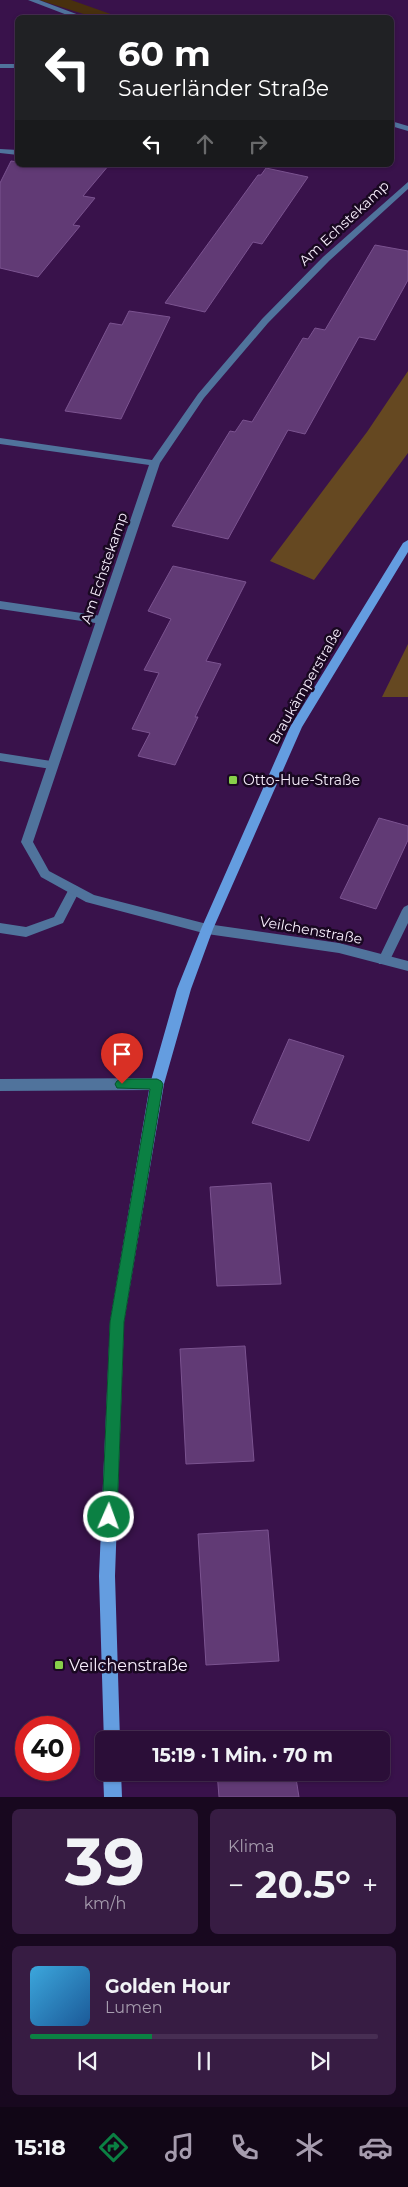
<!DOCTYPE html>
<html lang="de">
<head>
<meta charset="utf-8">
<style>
  body { margin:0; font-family:Montserrat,sans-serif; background:#371c43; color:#f1f3f6; height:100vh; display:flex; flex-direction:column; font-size:19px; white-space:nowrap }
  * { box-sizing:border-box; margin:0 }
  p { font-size:16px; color:#a69cae }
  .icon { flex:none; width:28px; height:28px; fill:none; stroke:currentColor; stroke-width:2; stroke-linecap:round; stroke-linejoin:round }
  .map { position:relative; height:1797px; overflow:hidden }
  .panel { display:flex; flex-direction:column; gap:12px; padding:12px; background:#18081f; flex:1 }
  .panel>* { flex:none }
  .banner { position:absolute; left:15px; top:15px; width:379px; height:152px; border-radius:8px; box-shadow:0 1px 4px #0004,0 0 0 1px #472e53; background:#202124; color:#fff; overflow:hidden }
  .speed { position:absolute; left:15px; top:1716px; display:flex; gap:10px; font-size:25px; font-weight:700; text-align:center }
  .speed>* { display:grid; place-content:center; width:65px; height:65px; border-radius:50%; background:#2b0e38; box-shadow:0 1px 4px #0004,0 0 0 1px #472e53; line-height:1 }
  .speed .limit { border:8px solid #d22; background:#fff; color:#111 }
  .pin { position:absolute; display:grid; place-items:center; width:42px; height:42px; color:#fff; margin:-51px -21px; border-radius:50% 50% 50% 0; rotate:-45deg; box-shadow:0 0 5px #0007 }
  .pin .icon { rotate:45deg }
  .me { position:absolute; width:55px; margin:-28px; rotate:2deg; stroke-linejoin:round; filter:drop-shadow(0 0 4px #0008) }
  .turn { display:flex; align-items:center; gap:18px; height:105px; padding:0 20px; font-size:22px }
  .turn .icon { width:65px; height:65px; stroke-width:2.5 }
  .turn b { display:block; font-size:35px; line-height:42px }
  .lanes { display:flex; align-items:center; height:48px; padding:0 20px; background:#0003; justify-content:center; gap:25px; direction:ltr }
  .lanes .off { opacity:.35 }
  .big { font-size:38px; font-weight:700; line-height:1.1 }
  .panel .tile { flex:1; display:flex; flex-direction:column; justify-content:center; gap:8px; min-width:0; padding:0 18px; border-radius:8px; background:#371c43 }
  .panel .dial { align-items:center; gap:0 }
  .dial b { font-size:65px; line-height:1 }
  .song { display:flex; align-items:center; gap:15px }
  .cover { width:60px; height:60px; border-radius:8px; background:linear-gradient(135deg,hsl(200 70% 55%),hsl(210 70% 35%)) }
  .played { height:5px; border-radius:2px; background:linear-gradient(90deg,#0b8043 35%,#472e53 35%) }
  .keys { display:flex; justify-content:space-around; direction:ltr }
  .heat { display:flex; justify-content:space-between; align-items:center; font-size:28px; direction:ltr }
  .panel .tiles { flex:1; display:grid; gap:12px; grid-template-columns:1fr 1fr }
  .tile:last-child { grid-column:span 2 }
  .trip { position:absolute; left:95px; top:1731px; width:295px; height:50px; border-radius:8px; background:#2b0e38; box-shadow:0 1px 4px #0004,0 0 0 1px #472e53; font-weight:700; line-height:50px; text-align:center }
  .tab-bar { display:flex; height:80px; justify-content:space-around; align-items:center; background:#110616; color:#a69cae }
  .tab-bar .icon { width:35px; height:35px }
  .tab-bar .selected { color:#0b8043 }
  .tab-bar b { font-size:22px; color:#f1f3f6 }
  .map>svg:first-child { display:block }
</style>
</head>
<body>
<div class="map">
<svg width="408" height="1797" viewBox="0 0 408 1797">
  <rect width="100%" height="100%" fill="#39124b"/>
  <polygon fill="#48300e" points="39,0 71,0 119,17 93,17"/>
  <g fill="#654821">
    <polygon points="408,371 408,453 314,580 270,561 367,432"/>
    <polygon points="408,644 408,697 382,697"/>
  </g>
  <g fill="#613a75" stroke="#7b5390">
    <polygon points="11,161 18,162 18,165 109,165 83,196 95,198 73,225 80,226 38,277 0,268 0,183"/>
    <polygon points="266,168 308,177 262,244 253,242 205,312 165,303 258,175 261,175"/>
    <polygon points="375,245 408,251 408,280 375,340 359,337 305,434 288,430 228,539 172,526 230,431 235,432 243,420 252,422 303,338 308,339 315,328 325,330"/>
    <polygon points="129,311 170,317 121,419 65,411 110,323 122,325"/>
    <polygon points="173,566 246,582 206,661 221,664 195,717 198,717 175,765 138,756 150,733 132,729 159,673 144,670 171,619 148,611"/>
    <polygon points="379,818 408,826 408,840 376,909 340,898"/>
    <polygon points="289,1039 344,1056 309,1141 252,1123"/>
    <polygon points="271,1183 281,1284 217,1286 210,1187"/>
    <polygon points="245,1346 254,1461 186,1464 180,1349"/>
    <polygon points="268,1530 279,1661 206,1665 198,1534"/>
    <polygon points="217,1772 295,1772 299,1797 219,1797"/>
  </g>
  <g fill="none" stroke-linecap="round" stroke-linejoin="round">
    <g fill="#50739c" fill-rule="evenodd">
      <polygon points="28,0 39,0 87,18 75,18"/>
      <rect x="0" y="64" width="18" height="4"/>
      <polygon points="391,121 408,126 408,131 391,126"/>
      <polygon points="0,149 18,150 18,155 0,153"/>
      <polygon points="0,601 102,616 107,620 102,624 0,609"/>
      <polygon points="0,753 51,761 57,765 51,769 0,761"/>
      <polygon points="74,885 78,887 80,890 63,923 26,937 0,933 0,923 26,927 54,917 70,887"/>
      <polygon points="408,905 408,923 390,960 389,964 379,964 378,960 402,910 404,907"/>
    </g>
    <g fill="#50739c" fill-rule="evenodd">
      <polygon points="408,182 408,189 329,261 268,323 204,398 160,463 33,842 49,871 94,895 207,924 339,943 408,961 408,971 339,953 207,934 86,902 41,877 21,842 149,465 0,444 0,438 152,460 198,394 262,319 323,257"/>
      <polygon points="157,1078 162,1080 164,1084 162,1088 157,1090 0,1091 0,1079"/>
    </g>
    <g fill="#649de0" fill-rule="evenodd">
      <polygon points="408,540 408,552 302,727 213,929 191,989 164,1084 124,1322 115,1576 120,1740 104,1740 104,1743 99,1576 110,1322 150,1084 177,989 201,929 290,727 403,543"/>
      <polygon points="104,1771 104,1772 121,1772 122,1797 104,1797 103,1772"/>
    </g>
  </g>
  <polygon fill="#0b8043" stroke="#07532c" points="122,1079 157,1079 161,1081 163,1084 124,1322 117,1517 115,1522 109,1524 104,1522 102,1517 110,1322 150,1089 117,1088 115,1084 117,1081"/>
  <g fill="#88cf4a" stroke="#190821" stroke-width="2">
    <rect x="228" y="775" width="10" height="10" rx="2.5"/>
    <rect x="54" y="1660" width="10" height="10" rx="2.5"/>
  </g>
  <g text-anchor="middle" stroke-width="5" stroke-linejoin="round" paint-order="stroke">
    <g font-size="14" fill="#f8effd" stroke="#190821">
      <text transform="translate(344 223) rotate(-43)" y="5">Am Echstekamp</text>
      <text transform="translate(104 568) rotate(-71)" y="5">Am Echstekamp</text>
      <text transform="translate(305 686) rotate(-60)" y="5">Braukämperstraße</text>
      <text transform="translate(311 930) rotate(10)" y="5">Veilchenstraße</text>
    </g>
    <g font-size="14" fill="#f8effd" stroke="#190821" text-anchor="start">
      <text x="243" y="785">Otto-Hue-Straße</text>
    </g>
    <g font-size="16" fill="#f8effd" stroke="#190821" text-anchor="start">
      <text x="69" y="1671">Veilchenstraße</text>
    </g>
  </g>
</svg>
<div class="speed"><div class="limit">40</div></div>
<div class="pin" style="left:122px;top:1084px;background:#d93025"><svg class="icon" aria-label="arrive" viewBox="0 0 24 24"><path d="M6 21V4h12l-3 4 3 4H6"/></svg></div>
<svg class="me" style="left:109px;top:1517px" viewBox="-20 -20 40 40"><circle r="17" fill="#0b8043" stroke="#fff" stroke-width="3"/><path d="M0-11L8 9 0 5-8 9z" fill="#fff"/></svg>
<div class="trip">15:19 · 1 Min. · 70 m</div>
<div class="banner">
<div class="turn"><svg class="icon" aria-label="left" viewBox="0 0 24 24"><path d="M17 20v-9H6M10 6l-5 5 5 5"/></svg><div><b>60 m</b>Sauerländer Straße</div></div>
<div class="lanes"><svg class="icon" aria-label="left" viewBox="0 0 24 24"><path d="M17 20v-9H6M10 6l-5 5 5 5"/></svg><svg class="icon off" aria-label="ahead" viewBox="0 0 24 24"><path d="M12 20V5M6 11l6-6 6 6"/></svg><svg class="icon off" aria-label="right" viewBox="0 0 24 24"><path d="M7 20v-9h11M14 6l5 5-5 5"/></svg></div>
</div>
</div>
<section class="panel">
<div class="tiles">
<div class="tile dial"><b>39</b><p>km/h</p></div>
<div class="tile"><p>Klima</p>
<div class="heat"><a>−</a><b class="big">20.5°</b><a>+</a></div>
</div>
<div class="tile">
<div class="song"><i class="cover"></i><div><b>Golden Hour</b><p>Lumen</p></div></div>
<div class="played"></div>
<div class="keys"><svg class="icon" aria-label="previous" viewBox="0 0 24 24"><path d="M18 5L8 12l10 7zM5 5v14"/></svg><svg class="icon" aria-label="pause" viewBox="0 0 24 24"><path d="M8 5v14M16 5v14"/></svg><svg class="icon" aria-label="next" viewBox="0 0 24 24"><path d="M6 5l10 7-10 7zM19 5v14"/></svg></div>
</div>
</div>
</section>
<nav class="tab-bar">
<b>15:18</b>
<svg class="icon selected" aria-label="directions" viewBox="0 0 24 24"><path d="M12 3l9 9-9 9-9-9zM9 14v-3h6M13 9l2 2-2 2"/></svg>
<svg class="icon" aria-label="music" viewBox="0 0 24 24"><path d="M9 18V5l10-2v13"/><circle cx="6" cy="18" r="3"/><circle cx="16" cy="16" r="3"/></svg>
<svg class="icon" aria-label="phone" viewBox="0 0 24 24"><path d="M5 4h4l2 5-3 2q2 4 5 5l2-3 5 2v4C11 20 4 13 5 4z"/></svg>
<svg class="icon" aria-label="climate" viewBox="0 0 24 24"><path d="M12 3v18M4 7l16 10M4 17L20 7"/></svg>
<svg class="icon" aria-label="car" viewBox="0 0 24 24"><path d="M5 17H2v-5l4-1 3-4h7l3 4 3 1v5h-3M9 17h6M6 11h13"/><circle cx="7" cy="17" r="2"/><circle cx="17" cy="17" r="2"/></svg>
</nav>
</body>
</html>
